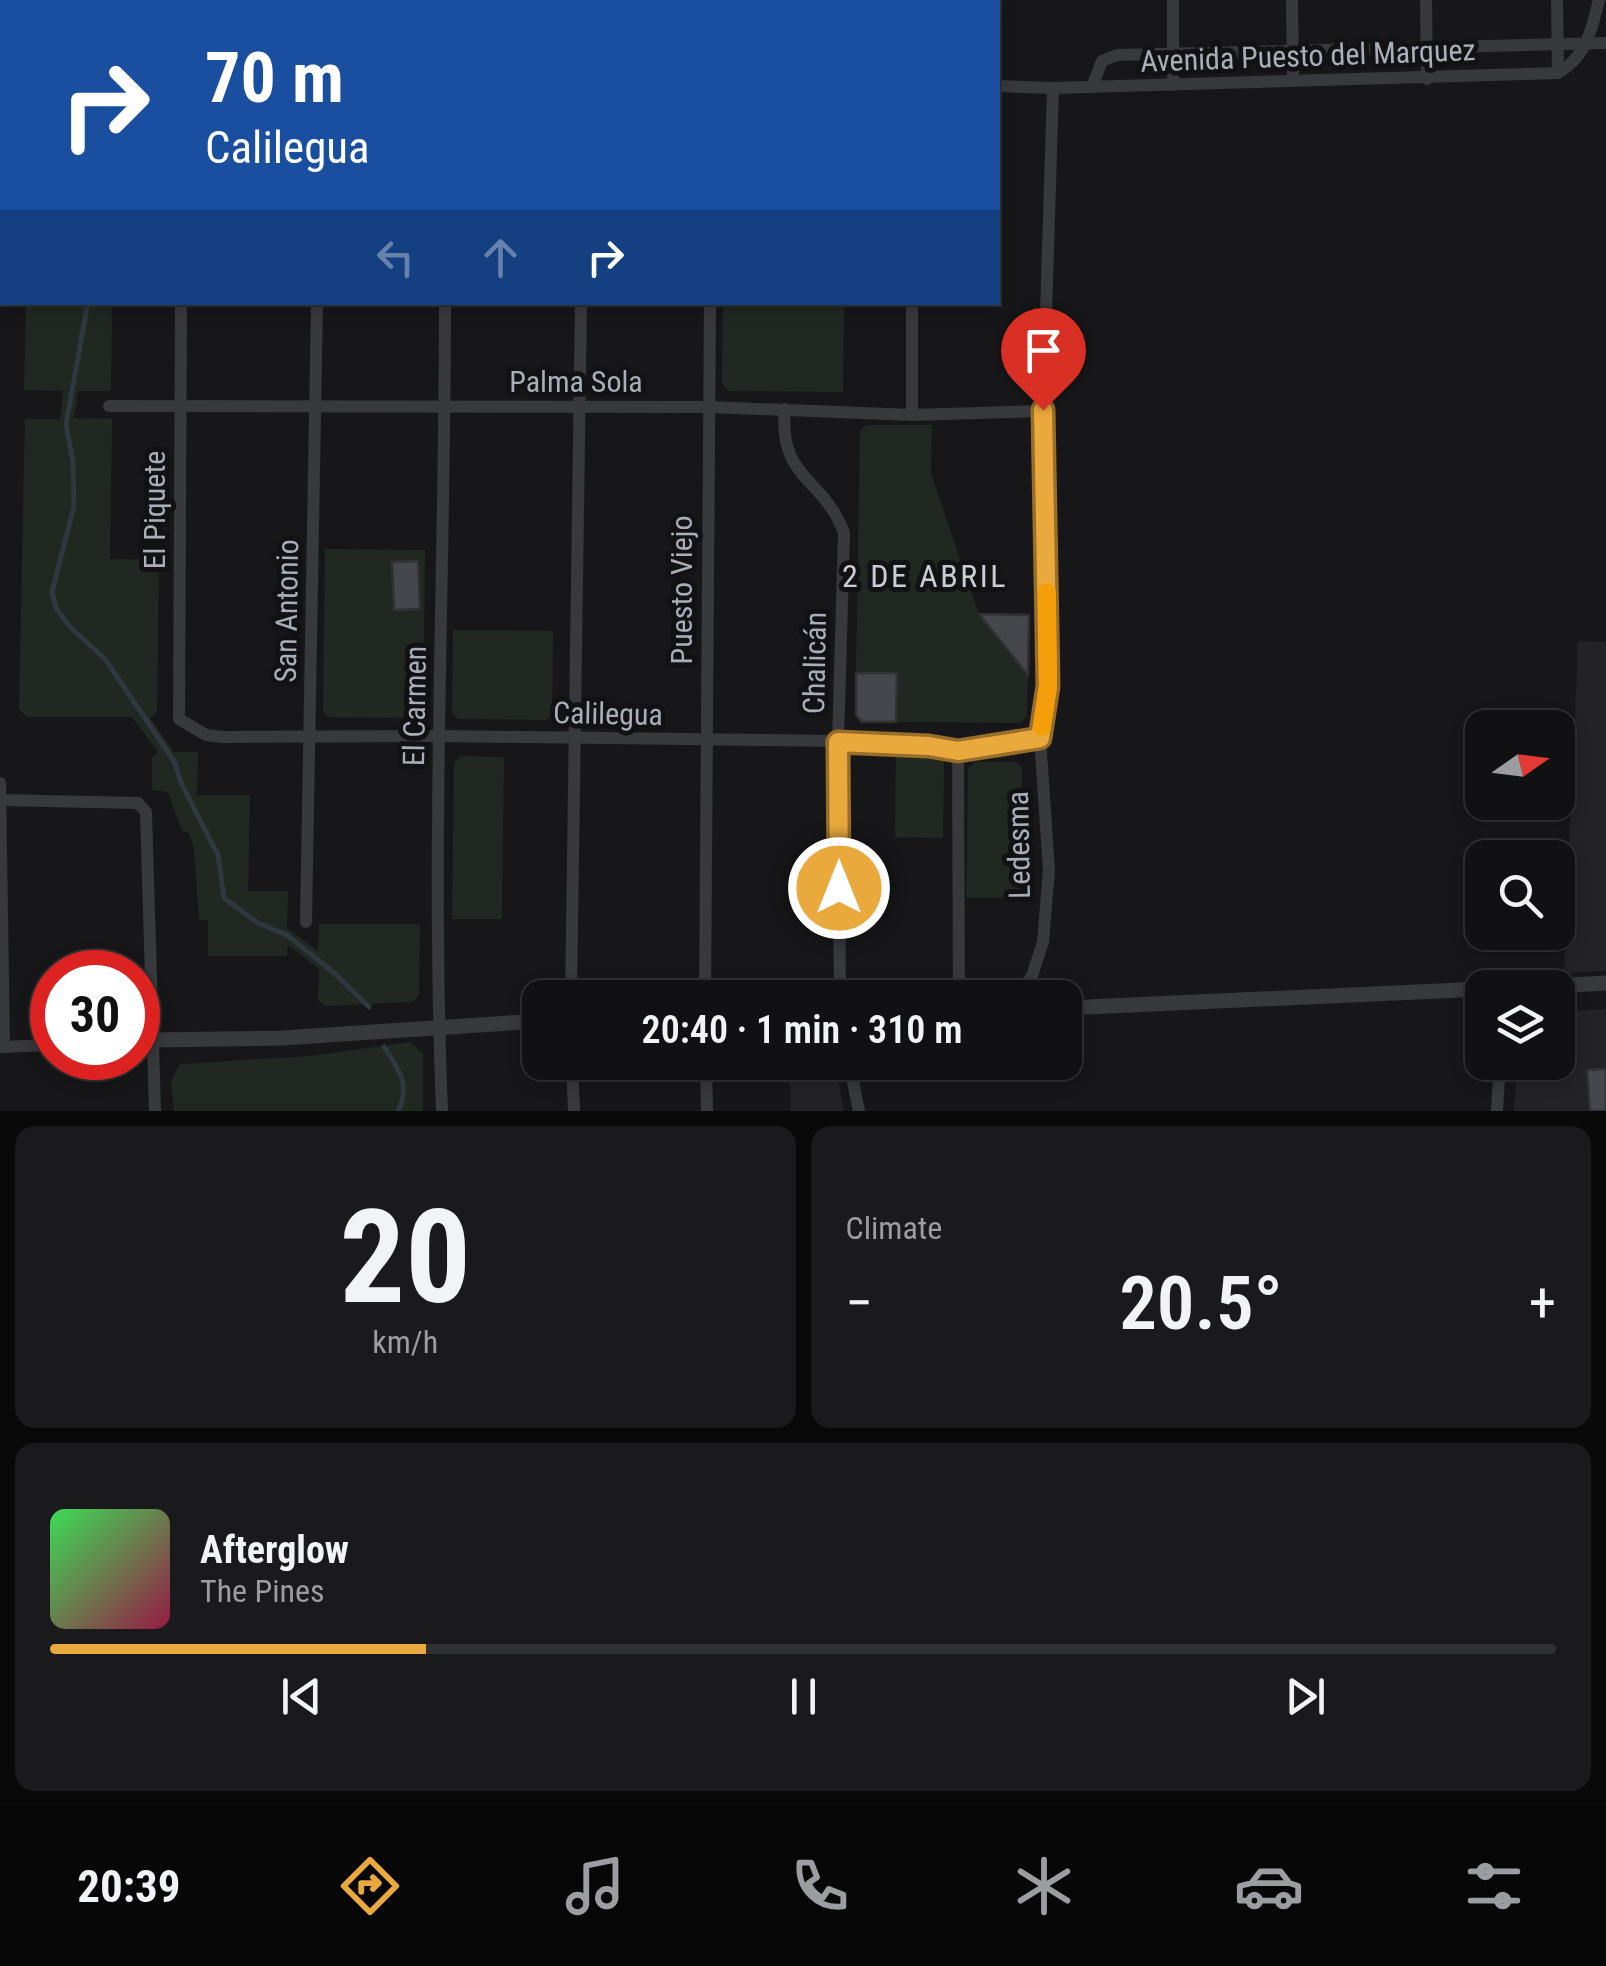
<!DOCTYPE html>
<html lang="en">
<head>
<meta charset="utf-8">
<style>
  body { margin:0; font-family:"Roboto Condensed",sans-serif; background:#1a1a1c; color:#f1f3f6; height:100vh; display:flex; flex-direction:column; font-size:38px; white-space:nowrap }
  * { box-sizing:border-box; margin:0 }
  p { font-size:32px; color:#9c9da0 }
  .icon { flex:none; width:55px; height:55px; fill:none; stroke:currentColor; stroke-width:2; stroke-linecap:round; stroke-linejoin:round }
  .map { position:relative; height:1111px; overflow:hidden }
  .sheet { display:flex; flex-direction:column; gap:15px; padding:15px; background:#09090a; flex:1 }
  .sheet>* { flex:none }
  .hud { position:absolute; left:0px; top:0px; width:1000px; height:305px; box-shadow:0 5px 15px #0003,0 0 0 2px #303133; background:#1a4fa0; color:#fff; overflow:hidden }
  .needle { width:65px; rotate:76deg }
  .controls { position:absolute; left:1465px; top:710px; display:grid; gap:20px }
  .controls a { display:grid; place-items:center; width:110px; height:110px; border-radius:20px; background:#111113; box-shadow:0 5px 15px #0003,0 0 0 2px #303133; font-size:50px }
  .speed { position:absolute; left:30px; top:950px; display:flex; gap:20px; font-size:50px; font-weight:700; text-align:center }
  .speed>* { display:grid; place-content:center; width:130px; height:130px; border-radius:50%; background:#111113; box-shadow:0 5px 15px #0003,0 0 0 2px #303133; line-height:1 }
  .speed .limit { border:15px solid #d22; background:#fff; color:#111 }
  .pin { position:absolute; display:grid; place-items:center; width:85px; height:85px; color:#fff; margin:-102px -42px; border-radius:50% 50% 50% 0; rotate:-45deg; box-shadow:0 0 10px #0007 }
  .pin .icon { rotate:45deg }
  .me { position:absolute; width:110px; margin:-55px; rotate:0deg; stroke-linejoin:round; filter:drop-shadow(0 0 8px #0008) }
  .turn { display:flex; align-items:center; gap:35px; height:210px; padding:0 40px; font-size:45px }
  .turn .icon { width:130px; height:130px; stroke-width:2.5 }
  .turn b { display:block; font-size:70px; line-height:85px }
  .lanes { display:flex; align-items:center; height:95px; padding:0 40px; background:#0003; justify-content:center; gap:50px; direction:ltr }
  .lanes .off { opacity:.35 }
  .big { font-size:75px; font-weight:600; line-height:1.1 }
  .sheet .tile { flex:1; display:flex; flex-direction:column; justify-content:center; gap:15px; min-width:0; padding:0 35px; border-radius:20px; background:#1a1a1c }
  .sheet .dial { align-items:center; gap:0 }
  .dial b { font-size:130px; line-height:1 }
  .song { display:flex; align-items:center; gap:30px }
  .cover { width:120px; height:120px; border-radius:15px; background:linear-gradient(135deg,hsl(130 70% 55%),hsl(340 70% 35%)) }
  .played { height:10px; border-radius:5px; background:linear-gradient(90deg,#eaa93d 25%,#303133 25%) }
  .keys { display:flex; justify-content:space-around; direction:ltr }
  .heat { display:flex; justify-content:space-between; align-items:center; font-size:55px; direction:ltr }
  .sheet .tiles { flex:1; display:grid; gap:15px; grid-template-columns:1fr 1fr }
  .tile:last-child { grid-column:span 2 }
  .trip { position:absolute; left:522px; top:980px; width:560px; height:100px; border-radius:20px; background:#111113; box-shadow:0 5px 15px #0003,0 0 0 2px #303133; font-weight:600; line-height:100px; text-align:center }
  .menu { display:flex; height:160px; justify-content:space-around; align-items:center; background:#070708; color:#9c9da0 }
  .menu .icon { width:70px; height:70px }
  .menu .on { color:#eaa93d }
  .menu b { font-size:45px; color:#f1f3f6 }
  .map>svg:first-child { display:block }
</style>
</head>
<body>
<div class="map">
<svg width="1606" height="1111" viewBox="0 0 1606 1111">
  <rect width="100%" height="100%" fill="#171719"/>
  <g fill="#232326">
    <polygon points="1578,641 1606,642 1606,971 1564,973"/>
    <polygon points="1606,1009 1606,1111 1514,1111 1517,1063 1558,1062 1558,1012"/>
    <polygon points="789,1063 835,1063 844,1111 791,1111"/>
  </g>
  <g fill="#212822">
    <polygon points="26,303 112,303 111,391 78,391 74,418 112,419 110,559 159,560 157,711 150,718 174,752 198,752 197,795 250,795 248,891 288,891 287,928 318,951 319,924 420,924 419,996 412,1002 325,1006 318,1000 319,969 288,945 287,956 208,956 208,920 199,920 194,849 189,833 182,831 168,792 152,790 152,758 158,752 132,717 27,717 19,709 25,419 60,419 63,391 24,390"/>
    <polygon points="723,303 844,303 843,392 728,391 722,384"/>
    <polygon points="866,425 932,425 931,474 979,614 1028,675 1027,715 1021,723 896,722 896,674 856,673 860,431"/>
    <polygon points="325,549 425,550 423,712 417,718 329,717 323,711"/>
    <polygon points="453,630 553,631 552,714 546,720 458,719 452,712"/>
    <polygon points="896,754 938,755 944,761 943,838 895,837"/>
    <polygon points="460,756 504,757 502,919 452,919 454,763"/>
    <polygon points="974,762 1016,762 1022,768 1020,898 966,898 968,768"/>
    <polygon points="410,1042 423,1054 423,1111 174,1111 171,1081 180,1064 311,1056"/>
  </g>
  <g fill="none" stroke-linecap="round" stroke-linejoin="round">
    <g stroke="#2f383e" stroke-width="5">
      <polyline points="22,0 22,2"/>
      <polyline points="88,302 66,424 73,463 74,506 52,592 56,608 70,627 105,659 174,761 182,785 218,855 224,898 258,923 287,935 333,972 369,1007"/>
      <path d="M384,1047C399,1070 411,1084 398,1111"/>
    </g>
  </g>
  <g fill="#46474c" stroke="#313134" stroke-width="2.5">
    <polygon points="418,561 420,609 394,610 392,562"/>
    <polygon points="979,614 1029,615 1028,675"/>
    <polygon points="856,673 897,673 896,722 862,722 856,715"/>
    <polygon points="1606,1069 1606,1111 1590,1111 1587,1070"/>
  </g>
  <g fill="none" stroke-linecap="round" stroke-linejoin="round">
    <g stroke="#38393d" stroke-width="12">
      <polyline points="318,0 318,2"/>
      <polyline points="457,0 457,2"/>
      <polyline points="590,0 590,2"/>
      <polyline points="1173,0 1173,85"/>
      <polyline points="1292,0 1293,80"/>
      <polyline points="1426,0 1427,79"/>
      <polyline points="1557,0 1558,73"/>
      <polyline points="184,2 184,0"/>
      <path d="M998,86L1053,88L1558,73C1587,56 1591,31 1599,0"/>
      <polyline points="1092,87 1102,61 1117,55 1606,43"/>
      <polyline points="0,105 2,105"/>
      <polyline points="181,302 179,719 206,735 223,737 439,736 838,741 929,746 958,751 1040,738"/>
      <polyline points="109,406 709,407 912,415 1043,411"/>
      <path d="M785,409C778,480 824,477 844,533L838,741L840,998"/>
      <polyline points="912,415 912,302"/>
      <polyline points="958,751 959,998"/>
      <polyline points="0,783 4,1047"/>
      <polyline points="0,800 138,803 146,812 155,1111"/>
      <polyline points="306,922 317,302"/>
      <polyline points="571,998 581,302"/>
      <polyline points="705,998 710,302"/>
      <polyline points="1016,998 1032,976 1043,942 1049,870 1040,738 1048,686 1043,411 1053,88"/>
      <polyline points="0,1047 52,1045"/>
      <polyline points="572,1062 574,1111"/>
      <polyline points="706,1062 707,1111"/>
      <polyline points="849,1062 859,1111"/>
      <path d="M442,1111C431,842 445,572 445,302"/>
      <polyline points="1497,1111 1500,1062"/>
    </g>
    <g stroke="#38393d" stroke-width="15">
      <polyline points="1520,988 1606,983"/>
      <polyline points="1065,1008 1482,989"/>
      <polyline points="150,1040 282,1038 540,1021"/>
    </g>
  </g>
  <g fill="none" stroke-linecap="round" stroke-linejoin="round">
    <defs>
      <polyline id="route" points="839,888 838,742 929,746 958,751 1040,738 1048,686 1043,410"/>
    </defs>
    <use href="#route" stroke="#986e28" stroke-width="25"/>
    <use href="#route" stroke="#eaa93d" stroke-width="18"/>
    <polyline stroke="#f59e0b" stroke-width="18" points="1042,727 1048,686 1047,592"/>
  </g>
  <g text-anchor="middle" stroke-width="10" stroke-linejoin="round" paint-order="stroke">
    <g font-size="30" fill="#a9aeb8" stroke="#121214">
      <text transform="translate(1308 56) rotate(-2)" y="10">Avenida Puesto del Marquez</text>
      <text x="576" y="392">Palma Sola</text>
      <text transform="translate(155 510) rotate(-90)" y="10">El Piquete</text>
      <text transform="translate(682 590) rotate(-90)" y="10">Puesto Viejo</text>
      <text transform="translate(287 611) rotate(-89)" y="10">San Antonio</text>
      <text transform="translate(815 663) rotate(-89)" y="10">Chalicán</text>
      <text transform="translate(415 706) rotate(-89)" y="10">El Carmen</text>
      <text transform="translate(608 714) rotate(1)" y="10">Calilegua</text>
      <text transform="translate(1019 845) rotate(-91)" y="10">Ledesma</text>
    </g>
    <g font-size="32" letter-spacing="2.5" fill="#cacdd4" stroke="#121214">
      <text x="925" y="587">2 DE ABRIL</text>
    </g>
  </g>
</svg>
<div class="controls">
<a><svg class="needle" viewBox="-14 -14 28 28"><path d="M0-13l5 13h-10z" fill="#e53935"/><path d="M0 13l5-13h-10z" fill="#9c9da0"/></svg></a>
<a><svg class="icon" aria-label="search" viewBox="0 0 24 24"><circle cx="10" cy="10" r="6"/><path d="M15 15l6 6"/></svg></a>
<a><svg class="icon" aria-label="layers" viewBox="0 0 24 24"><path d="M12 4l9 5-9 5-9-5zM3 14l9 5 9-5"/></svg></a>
</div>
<div class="speed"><div class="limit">30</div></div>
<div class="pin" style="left:1043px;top:410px;background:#d93025"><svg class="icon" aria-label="arrive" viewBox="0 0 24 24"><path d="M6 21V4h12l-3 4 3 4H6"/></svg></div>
<svg class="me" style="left:839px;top:888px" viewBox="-20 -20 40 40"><circle r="17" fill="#eaa93d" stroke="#fff" stroke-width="3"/><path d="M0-11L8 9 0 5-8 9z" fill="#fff"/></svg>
<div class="trip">20:40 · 1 min · 310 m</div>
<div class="hud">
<div class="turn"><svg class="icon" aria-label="right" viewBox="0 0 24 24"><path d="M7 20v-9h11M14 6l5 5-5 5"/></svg><div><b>70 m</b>Calilegua</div></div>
<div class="lanes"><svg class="icon off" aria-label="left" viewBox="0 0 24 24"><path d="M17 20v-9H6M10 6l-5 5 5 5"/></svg><svg class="icon off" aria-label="ahead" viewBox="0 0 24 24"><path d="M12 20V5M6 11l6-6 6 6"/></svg><svg class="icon" aria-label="right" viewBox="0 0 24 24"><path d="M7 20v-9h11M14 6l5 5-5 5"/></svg></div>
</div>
</div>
<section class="sheet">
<div class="tiles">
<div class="tile dial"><b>20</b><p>km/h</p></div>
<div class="tile"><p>Climate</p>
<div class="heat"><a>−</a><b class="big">20.5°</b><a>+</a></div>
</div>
<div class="tile">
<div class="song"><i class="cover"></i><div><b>Afterglow</b><p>The Pines</p></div></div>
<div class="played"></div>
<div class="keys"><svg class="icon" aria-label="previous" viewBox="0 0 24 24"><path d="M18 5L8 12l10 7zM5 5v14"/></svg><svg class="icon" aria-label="pause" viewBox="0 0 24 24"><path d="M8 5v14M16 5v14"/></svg><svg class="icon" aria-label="next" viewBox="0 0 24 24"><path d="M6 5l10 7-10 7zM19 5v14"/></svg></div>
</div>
</div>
</section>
<nav class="menu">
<b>20:39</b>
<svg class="icon on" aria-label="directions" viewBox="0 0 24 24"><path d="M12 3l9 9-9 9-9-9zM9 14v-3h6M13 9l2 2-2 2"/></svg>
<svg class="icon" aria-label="music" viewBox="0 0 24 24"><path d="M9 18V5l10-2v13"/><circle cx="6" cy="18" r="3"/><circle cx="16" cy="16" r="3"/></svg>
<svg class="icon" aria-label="phone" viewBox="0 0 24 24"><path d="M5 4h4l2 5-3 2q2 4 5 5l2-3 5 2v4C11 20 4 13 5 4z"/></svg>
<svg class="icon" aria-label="climate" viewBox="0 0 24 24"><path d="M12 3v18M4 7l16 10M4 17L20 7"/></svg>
<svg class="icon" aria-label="car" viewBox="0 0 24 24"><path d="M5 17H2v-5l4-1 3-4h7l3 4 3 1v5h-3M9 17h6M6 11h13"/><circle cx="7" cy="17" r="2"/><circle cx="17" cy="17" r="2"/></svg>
<svg class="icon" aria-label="filters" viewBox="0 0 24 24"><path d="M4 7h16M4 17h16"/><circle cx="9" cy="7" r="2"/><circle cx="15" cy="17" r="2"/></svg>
</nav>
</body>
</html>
